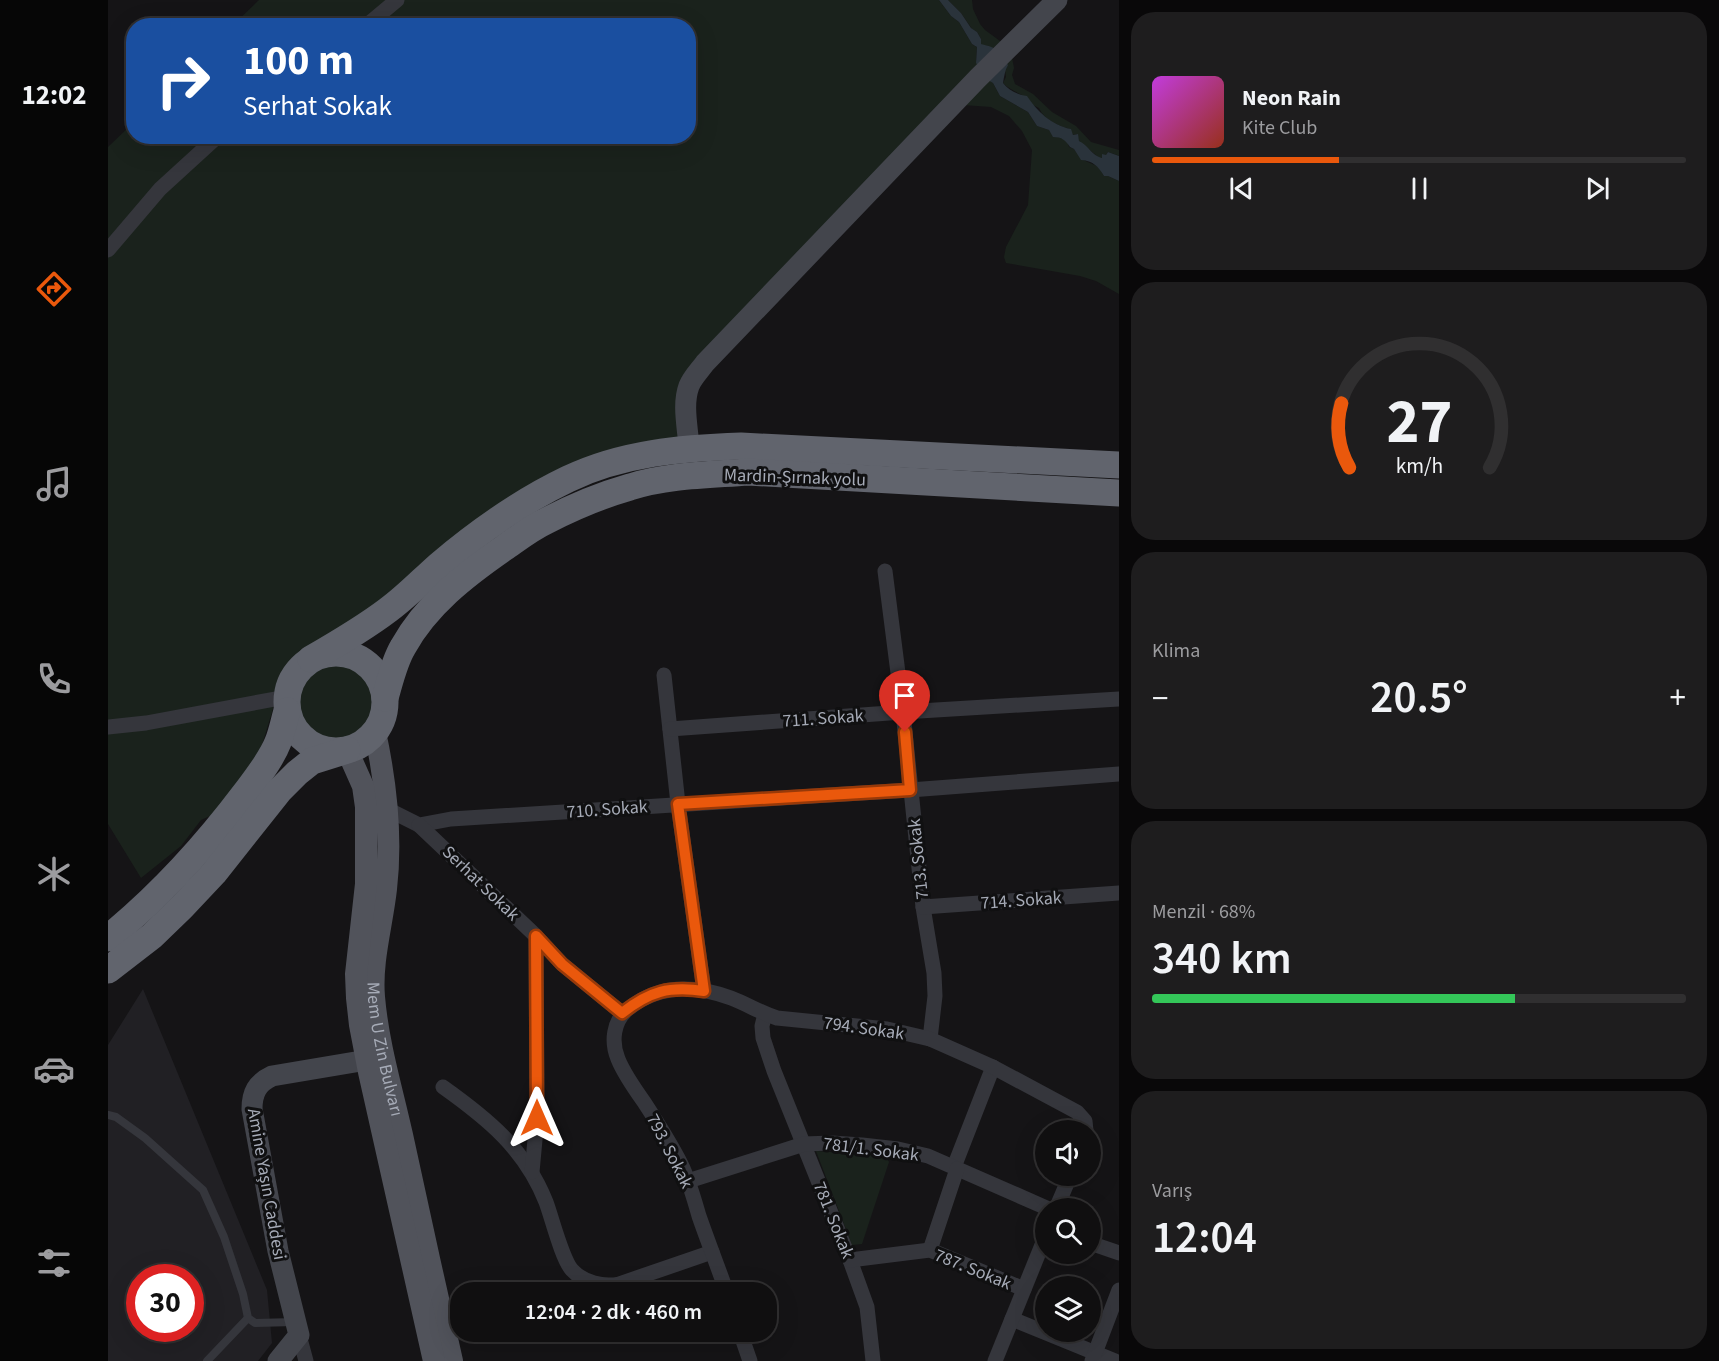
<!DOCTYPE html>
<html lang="tr">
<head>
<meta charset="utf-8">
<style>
  body { margin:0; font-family:"Source Sans 3",sans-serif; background:#1e1d1e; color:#f1f3f6; height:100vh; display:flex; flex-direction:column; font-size:22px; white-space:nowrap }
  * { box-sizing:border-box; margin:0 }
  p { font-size:20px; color:#9c9c9f }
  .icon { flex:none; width:33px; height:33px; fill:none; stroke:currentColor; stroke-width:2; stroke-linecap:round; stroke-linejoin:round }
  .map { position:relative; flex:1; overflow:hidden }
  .drawer { display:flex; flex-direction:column; gap:12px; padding:12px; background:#090809; width:600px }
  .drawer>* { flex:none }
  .guide { position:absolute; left:18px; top:18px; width:570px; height:126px; border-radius:24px; box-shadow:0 6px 24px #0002,0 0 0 2px #302f30; background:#1a4fa0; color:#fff; overflow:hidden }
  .buttons { position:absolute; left:927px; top:1120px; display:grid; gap:12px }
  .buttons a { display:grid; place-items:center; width:66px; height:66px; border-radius:50%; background:#100f10; box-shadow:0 6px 24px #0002,0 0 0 2px #302f30; font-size:30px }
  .speed { position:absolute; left:18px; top:1264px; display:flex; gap:12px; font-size:30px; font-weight:700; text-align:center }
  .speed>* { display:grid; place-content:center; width:78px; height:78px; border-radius:50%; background:#100f10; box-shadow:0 6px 24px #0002,0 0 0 2px #302f30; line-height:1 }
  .speed .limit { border:9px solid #d22; background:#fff; color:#111 }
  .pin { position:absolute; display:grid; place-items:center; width:51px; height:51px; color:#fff; margin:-62px -26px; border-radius:50% 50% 50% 0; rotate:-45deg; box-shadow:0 0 6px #0007 }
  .pin .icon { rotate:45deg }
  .me { position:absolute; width:66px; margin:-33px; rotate:0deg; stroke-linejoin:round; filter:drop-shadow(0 0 4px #0008) }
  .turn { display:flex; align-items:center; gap:21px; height:126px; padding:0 18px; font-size:27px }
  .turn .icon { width:78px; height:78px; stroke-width:2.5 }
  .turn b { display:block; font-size:42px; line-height:51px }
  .big { font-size:45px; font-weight:600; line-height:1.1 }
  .drawer .widget { flex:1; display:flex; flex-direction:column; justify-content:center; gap:9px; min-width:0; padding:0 21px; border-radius:24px; background:#1e1d1e }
  .drawer .dial { align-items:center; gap:0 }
  .dial svg { height:156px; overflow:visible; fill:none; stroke:#302f30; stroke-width:7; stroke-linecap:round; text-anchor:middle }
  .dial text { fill:#f1f3f6; stroke:none }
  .song { display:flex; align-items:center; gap:18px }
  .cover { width:72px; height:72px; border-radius:9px; background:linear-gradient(135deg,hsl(290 70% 55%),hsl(10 70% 35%)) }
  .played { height:6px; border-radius:3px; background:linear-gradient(90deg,#ea580c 35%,#302f30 35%) }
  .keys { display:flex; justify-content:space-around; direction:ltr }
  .heat { display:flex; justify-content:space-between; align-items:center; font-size:33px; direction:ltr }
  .charge { height:9px; border-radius:4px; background:linear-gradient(90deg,#34c759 68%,#302f30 0) }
  .trip { position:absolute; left:342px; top:1282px; width:327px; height:60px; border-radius:24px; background:#100f10; box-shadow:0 6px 24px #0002,0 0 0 2px #302f30; font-weight:600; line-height:60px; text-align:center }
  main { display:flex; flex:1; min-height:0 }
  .tab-bar { display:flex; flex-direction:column; width:108px; justify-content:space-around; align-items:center; background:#060606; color:#9c9c9f }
  .tab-bar .icon { width:42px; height:42px }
  .tab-bar .current { color:#ea580c }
  .tab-bar b { font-size:27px; color:#f1f3f6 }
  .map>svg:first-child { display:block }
</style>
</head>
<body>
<main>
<nav class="tab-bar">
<b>12:02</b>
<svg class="icon current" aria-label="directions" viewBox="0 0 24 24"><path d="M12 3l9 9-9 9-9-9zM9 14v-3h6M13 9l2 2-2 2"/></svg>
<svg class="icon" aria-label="music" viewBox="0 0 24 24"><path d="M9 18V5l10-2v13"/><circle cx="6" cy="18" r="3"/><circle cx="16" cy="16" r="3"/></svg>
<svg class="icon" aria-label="phone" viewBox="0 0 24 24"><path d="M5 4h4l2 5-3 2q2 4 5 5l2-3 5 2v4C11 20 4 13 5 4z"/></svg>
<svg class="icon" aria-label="climate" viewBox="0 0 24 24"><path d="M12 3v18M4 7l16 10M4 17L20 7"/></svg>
<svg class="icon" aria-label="car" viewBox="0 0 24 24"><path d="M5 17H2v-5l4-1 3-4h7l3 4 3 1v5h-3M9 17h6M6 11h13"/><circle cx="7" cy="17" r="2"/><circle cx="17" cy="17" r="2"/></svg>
<svg class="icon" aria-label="filters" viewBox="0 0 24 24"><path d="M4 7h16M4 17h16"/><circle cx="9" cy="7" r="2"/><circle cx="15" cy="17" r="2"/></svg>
</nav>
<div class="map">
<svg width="1011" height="1361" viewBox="0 0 1011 1361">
  <rect width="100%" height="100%" fill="#151416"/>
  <path fill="#212024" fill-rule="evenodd" d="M35,989L159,1290L164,1343L150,1361H0V1045ZM32,1278H82V1329H32Z"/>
  <g fill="#1a221c">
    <polygon points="151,0 831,0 843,16 851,22 864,44 869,47 868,61 885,83 892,96 920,112 929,126 941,130 947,137 949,136 959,141 961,147 966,149 973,159 991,167 996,176 1000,176 1011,181 1011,294 988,281 972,276 898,263 896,257 898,247 920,205 924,150 914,131 901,116 883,107 855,105 582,384 581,437 515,448 197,651 186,661 174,679 154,745 129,787 102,816 93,820 73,846 33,878 0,824 0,147 25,123 26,136 580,136 580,26 125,25"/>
    <path d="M840,0H864L865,9L872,24L877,30L892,41L904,58L906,68L904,75L907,84L925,94L944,112L968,126L983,142L1011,150V156L1000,152L998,155H994V158L990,157L971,141L969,134L965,135L962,129C951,126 936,120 931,108L925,105C918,94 903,92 895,83L898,77L897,69L899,67L873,44V39L869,32L864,29L853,13Z"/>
    <circle cx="226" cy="701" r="41"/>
    <polygon points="708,1151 778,1156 781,1162 754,1244 744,1245"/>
  </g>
  <path fill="#2a333b" d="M831,0H840L853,13L863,28L869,32L873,39V44C889,48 891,49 900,65C897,70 896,77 895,83C900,90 910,95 919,96C929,111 943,125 963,129L965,135L970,134L971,141C980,145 984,156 994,158V154L998,155L1000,152L1011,156V181L1000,176H996C990,166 985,161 973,160L966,149L962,147C957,140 954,137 945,137L941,130L929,126L920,112L892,96L885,83L880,80L868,63L869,47L864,44L851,22L843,16Z"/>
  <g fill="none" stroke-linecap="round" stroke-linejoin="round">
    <g stroke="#35363c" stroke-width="8">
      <polyline points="0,1115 8,1117 37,1138 95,1190 116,1237 135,1294 140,1318 147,1323 187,1322"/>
      <polyline points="99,1361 140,1318"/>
    </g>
    <g stroke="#35363c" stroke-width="15">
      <polyline points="258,26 289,0"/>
      <polyline points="0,250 52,189 110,136"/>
      <polyline points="777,571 795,712 815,907 826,973 827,996 822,1039"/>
      <polyline points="556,675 570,804 596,991"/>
      <polyline points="0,727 38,723 178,697"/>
      <polyline points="562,729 795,712 1011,699"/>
      <polyline points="279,809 311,825 343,819 802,790 1011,774"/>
      <polyline points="311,825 428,936 454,964 514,1013"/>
      <polyline points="815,907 1011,893"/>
      <polyline points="657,1014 654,1026 655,1038 666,1071 742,1260 759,1307 765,1361"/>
      <path d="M335,1087C380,1119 417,1149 438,1202C444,1218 454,1259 464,1270C476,1283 495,1287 511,1284L604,1252"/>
      <polyline points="846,1167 885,1067"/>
      <polyline points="424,1172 429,1118 428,936"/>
      <polyline points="580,1181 696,1144 724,1143 754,1145 790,1149 820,1156 941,1209"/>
      <polyline points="948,1209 962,1176"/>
      <polyline points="982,1243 1011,1253"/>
      <polyline points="822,1250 849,1169"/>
      <polyline points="742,1260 822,1250 916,1289"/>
      <path d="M619,1293C610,1267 600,1242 591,1216C586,1199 581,1180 573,1164C562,1142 549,1122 536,1102C526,1088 516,1074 510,1059C503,1042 505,1021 520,1009C551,984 587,985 623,998C639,1004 653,1013 669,1018L779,1029L822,1039L885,1067L969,1112L977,1121L978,1131"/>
      <polyline points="904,1319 1007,1361"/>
      <polyline points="632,1332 642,1361"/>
      <polyline points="191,1335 198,1361"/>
      <polyline points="887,1361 938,1235"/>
      <polyline points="984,1361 1011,1290"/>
    </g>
    <g stroke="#43454c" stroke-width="21">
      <path d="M581,448C580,428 574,405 581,386C584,378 592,370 597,363L870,78L949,0"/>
      <path d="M170,1361L191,1335L170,1251L144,1109C144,1093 149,1083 164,1076L259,1060L275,1055"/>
    </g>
    <g stroke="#51535b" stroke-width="22">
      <path id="s1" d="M267,732C278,783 284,837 278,889C274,925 263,961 266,997C270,1044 284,1090 294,1135C310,1210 327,1286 344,1361"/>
      <polyline points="239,750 255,786 258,807 258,884 248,974 249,998 252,1025 261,1072 326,1361"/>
    </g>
    <g stroke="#61646d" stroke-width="27">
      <circle cx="228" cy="702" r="49"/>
      <path d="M203,659C229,644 255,629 280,610C298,597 314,580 331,565C370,532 414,501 460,479C514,453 574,448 633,446L1011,465"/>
      <path d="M277,698C282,681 286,662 295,647C318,605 357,575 396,548C409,539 423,528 438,521C465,507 494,495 522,487C560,475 601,475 640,472L1011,493"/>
      <path d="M0,938C52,896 98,845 138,792C149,777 163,760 170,742C174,732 176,721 179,711"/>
      <polyline points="0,970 44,936 74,907 106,873 171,791 189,773 204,761 239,750"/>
    </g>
  </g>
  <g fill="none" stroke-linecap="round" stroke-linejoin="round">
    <defs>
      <path id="route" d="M429,1118L428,936L454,964L514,1013C542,991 561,986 596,991L570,804L802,790L797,732"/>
    </defs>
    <use href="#route" stroke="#983908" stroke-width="15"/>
    <use href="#route" stroke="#ea580c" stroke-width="10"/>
  </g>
  <g text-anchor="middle" stroke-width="6" stroke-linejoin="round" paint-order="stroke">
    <g font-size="18" fill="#a6abb7" stroke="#101011">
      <text transform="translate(687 477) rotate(2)" y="6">Mardin-Şırnak yolu</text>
      <text transform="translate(715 718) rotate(-4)" y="6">711. Sokak</text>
      <text transform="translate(499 809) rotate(-4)" y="6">710. Sokak</text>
      <text transform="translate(810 859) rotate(-96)" y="6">713. Sokak</text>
      <text transform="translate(373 883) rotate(44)" y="6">Serhat Sokak</text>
      <text transform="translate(913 900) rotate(-4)" y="6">714. Sokak</text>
      <text transform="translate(756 1028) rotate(8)" y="6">794. Sokak</text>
      <text dy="6" stroke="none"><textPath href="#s1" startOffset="320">Mem U Zin Bulvarı</textPath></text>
      <text transform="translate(763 1149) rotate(7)" y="6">781/1. Sokak</text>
      <text transform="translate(562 1151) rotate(63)" y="6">793. Sokak</text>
      <text transform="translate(159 1184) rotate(80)" y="6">Amine Yaşın Caddesi</text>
      <text transform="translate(726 1220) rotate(68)" y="6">781. Sokak</text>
      <text transform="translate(865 1269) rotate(22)" y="6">787. Sokak</text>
    </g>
  </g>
</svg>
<div class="buttons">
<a><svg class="icon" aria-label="sound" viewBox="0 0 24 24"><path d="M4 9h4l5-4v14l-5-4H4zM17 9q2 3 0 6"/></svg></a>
<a><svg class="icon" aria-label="search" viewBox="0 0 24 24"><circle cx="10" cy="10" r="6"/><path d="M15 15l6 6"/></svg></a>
<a><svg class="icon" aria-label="layers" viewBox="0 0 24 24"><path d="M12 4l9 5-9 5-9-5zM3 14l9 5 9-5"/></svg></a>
</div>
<div class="speed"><div class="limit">30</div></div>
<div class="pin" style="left:797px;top:732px;background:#d93025"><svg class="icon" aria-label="arrive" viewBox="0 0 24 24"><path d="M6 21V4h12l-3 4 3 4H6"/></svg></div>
<svg class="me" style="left:429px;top:1118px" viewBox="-20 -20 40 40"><path d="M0-17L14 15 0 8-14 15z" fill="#ea580c" stroke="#fff" stroke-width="4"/></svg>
<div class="trip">12:04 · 2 dk · 460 m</div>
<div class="guide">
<div class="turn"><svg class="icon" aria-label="right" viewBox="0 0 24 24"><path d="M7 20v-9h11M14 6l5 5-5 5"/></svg><div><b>100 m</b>Serhat Sokak</div></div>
</div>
</div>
<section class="drawer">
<div class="widget">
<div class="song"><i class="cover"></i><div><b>Neon Rain</b><p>Kite Club</p></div></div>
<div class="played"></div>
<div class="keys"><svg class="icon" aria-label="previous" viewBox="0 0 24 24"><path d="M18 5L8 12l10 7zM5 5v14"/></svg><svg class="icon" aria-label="pause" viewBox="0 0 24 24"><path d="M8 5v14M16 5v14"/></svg><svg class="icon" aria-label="next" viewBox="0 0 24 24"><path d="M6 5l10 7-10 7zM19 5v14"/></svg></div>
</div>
<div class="widget dial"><svg viewBox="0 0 100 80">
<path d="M14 69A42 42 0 1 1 86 69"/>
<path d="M14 69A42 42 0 0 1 10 36" stroke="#ea580c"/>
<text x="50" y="56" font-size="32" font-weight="700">27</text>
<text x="50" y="72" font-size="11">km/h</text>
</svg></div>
<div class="widget"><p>Klima</p>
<div class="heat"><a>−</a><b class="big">20.5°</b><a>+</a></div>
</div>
<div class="widget"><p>Menzil · 68%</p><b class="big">340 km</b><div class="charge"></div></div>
<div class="widget"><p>Varış</p><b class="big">12:04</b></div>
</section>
</main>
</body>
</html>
